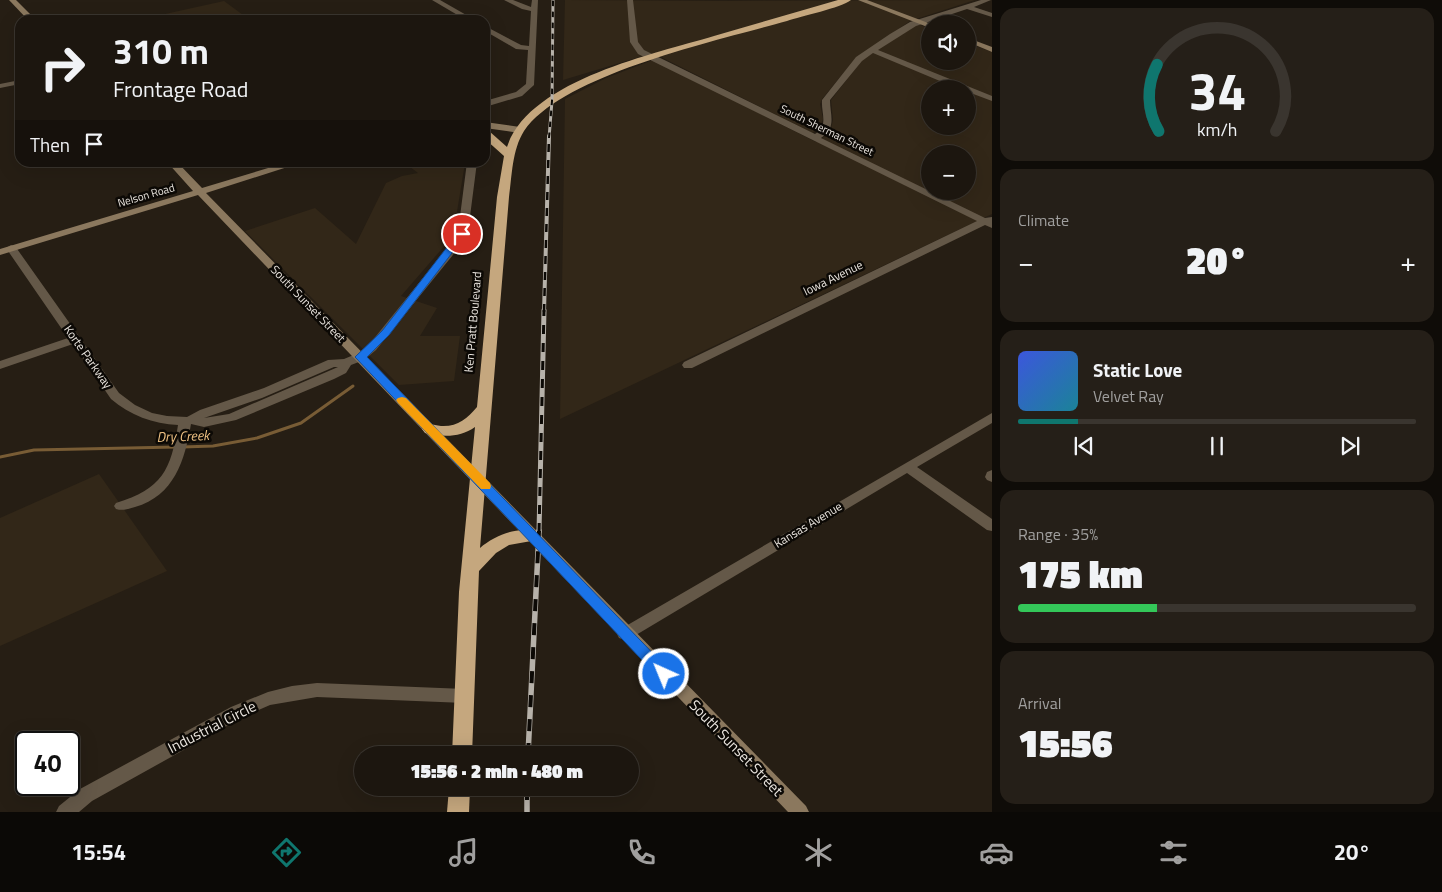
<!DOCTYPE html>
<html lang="en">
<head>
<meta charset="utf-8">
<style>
  body { margin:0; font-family:"Titillium Web",sans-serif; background:#251f18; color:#f1f3f6; height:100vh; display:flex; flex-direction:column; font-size:19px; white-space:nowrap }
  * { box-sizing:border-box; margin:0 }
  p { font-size:16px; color:#a09f9e }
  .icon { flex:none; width:28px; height:28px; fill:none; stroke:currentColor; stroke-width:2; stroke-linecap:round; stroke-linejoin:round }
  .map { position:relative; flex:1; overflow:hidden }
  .side { display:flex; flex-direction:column; gap:8px; padding:8px; background:#0f0c08; width:450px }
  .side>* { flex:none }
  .guide { position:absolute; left:15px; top:15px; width:475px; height:152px; border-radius:15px; box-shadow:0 5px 20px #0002,0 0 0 1px #3a352f; background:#1c160f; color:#f1f3f6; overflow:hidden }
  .controls { position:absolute; left:921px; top:15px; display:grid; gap:10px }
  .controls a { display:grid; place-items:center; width:55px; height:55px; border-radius:50%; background:#1c160f; box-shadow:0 5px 20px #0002,0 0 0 1px #3a352f; font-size:25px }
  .speed { position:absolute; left:15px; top:731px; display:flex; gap:10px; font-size:25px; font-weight:700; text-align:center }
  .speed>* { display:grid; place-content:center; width:65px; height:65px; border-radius:50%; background:#1c160f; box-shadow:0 5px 20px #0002,0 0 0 1px #3a352f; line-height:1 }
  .speed .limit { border:2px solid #111; border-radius:8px; background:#fff; color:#111 }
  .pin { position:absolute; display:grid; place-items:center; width:42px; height:42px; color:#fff; margin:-21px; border:2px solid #fff; border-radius:50%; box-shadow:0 1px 5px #0007 }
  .me { position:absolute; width:55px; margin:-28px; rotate:316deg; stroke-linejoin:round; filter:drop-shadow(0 0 4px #0008) }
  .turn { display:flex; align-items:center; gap:18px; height:105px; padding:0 15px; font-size:22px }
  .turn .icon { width:65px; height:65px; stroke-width:2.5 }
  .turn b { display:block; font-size:35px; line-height:42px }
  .then { display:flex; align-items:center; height:48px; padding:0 15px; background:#0003; gap:10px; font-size:19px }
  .big { font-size:38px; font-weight:800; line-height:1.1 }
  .side .widget { flex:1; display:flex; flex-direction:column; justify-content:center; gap:8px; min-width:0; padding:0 18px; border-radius:15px; background:#251f18 }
  .side .dial { align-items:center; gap:0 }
  .dial svg { height:130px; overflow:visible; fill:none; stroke:#3a352f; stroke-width:7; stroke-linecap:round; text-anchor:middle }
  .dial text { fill:#f1f3f6; stroke:none }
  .song { display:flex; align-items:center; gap:15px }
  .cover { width:60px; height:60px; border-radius:8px; background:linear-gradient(135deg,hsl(230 70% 55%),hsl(190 70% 35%)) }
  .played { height:5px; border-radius:2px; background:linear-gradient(90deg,#0f766e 15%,#3a352f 15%) }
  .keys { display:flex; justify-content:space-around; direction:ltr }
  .heat { display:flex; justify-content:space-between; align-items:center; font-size:28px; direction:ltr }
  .charge { height:8px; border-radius:4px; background:linear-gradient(90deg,#34c759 35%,#3a352f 0) }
  .trip { position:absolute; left:354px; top:746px; width:285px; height:50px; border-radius:25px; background:#1c160f; box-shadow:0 5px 20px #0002,0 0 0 1px #3a352f; font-weight:800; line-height:50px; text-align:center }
  .menu { display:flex; height:80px; justify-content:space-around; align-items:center; background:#0b0906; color:#a09f9e }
  .menu .icon { width:35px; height:35px }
  .menu .current { color:#0f766e }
  .menu b { font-size:22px; color:#f1f3f6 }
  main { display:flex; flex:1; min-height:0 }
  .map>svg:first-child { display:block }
</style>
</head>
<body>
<main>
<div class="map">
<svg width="992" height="812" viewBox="0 0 992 812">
  <rect width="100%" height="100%" fill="#261e14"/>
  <g fill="#322718" fill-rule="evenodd">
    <polygon points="565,0 723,1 975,0 910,21 855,59 822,99 820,104 823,119 819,129 812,133 653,53 563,80"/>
    <polygon points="224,1 243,15 220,20 138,20"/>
    <path d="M918,24L930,29V61H968V43L992,52V214L560,419L565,99L606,78L653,60L816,142L830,133L833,120L831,100L862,60ZM930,89H968V126H930ZM930,154H968V191H930Z"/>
    <polygon points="405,163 465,163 453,236 401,296 437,308 420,336 460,336 454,381 399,385 245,231 315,208 356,244 386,183 402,176 418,173"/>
    <polygon points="99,474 167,571 0,646 0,518"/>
  </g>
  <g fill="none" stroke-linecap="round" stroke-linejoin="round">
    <g stroke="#785c35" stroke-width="3">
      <polyline points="182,447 213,446 257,438 301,423 353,386"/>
      <polyline points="0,457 34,450 176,447"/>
    </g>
    <g fill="#645848" fill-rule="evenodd">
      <polygon points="432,0 440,0 475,20 466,20"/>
      <polygon points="504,0 513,0 531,7 532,0 538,0 534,85 522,96 485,107 485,101 516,92 526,84 528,50 516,49 485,31 485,26 521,45 529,46 531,11 522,9"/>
      <path d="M627,0H633L638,42L644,50L815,134C829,126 821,113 822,100L856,57L890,34L910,22L981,0H991L974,7L992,13V17L967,9L916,26L878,50L992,96V101L968,92V89H959L873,53L862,61L830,100C830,115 837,128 821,138L985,218L992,217V228L985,225L692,368H684L682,365L684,362L977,221L638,54L630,42Z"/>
      <polygon points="20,80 20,84 0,88 0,84"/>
      <path d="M467,162H477L468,232L461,245L376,350L364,360L351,365L346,373L334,379L236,420L204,427L191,424C185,460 174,496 135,507C128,509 123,511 116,509L114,506L116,503C162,489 171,470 178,425C153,424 130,415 111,399L73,344L0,369V361L68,338L6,248L11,245L15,246L119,393L135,405L152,413L167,416L187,417L200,410L264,388L328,360L344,359L356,354L368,346L452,242L458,232ZM334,367H338L229,414L204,418L262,398Z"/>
      <polygon points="992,413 992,423 917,467 992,519 992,531 987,530 907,473 631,638 625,640 619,638 617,634 619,630"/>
      <polygon points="992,470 992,482 987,480 985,477 987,472"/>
      <polygon points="317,683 465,689 471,691 473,696 471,701 465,703 317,697 270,705 243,717 92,801 79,812 56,812 59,806 80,789 231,707 268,692 292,686"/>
    </g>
    <g fill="#8b785e" fill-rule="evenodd">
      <polygon points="9,0 16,0 36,20 28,20"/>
      <polygon points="858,0 867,0 931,24 930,28"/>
      <polygon points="968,38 992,47 992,52 968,42"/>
      <polygon points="485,122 520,127 524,130 520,133 485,128"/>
      <polygon points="167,162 177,162 202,188 288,162 303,162 206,193 806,806 809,812 788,812 198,195 0,255 0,249 193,191"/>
    </g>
    <g fill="#c5a77e" fill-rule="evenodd">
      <path d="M838,0H851C841,8 801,16 787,21C720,40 563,74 524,131C512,150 512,176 509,197L480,548C495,535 518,526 537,532L540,536L537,540L509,545L496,553L479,571L472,755H452L459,592L475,427C460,438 442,437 425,433L422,429L425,425C431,424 435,425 441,426C457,427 467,419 477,407L497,197L504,156L485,139V130L489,131L507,147C529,80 654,54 714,36C755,24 797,12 838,0Z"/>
      <polygon points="449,788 470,788 469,812 447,812"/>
    </g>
    <defs>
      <polyline id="rail-far3" points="549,138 552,101 553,0"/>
      <polyline id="rail-far2" points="544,312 549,136"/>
      <polyline id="rail-far1" points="539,532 544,310"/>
      <g id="rail">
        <polyline points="528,755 539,531"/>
        <polyline points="527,788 527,812"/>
      </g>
    </defs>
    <use href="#rail-far3" stroke="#b7b2aa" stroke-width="3"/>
    <use href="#rail-far2" stroke="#b7b2aa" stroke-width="4"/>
    <use href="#rail-far1" stroke="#b7b2aa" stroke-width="5"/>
    <use href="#rail" stroke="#b7b2aa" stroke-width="5.5"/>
    <use href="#rail-far3" stroke="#0c0905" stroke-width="2" stroke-dasharray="5.5" stroke-linecap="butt"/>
    <use href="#rail-far2" stroke="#0c0905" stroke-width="2.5" stroke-dasharray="8" stroke-linecap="butt"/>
    <use href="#rail-far1" stroke="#0c0905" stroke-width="3" stroke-dasharray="9" stroke-linecap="butt"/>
    <use href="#rail" stroke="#0c0905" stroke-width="4" stroke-dasharray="12" stroke-linecap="butt"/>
  </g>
  <polygon fill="#1a73e8" stroke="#114b97" points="462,232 465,233 465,236 389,335 367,357 669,670 671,674 669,678 664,680 659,678 355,357 382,331 458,233"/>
  <polygon fill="#f59e0b" points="402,397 406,398 490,483 491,486 490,489 481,489 398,403 396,400 398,398"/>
  <g text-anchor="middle" stroke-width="5" stroke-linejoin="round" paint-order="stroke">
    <g font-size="11" fill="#eae5df" stroke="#0c0905">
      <text transform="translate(827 130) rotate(26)" y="4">South Sherman Street</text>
      <text transform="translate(146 195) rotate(-16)" y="4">Nelson Road</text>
    </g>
    <g font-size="12" fill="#eae5df" stroke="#0c0905">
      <text transform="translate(833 278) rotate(-26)" y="4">Iowa Avenue</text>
      <text transform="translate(308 304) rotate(46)" y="4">South Sunset Street</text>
      <text transform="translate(473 322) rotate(-85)" y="4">Ken Pratt Boulevard</text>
      <text transform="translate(88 357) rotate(55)" y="4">Korte Parkway</text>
      <text transform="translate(808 525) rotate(-31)" y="4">Kansas Avenue</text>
    </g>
    <g font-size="14" font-style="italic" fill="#f2c485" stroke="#0c0905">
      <text transform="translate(183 436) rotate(-2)" y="5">Dry Creek</text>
    </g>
    <g font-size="15" fill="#eae5df" stroke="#0c0905">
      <text transform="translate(212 727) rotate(-27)" y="5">Industrial Circle</text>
      <text transform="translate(736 748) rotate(46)" y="5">South Sunset Street</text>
    </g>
  </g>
</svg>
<div class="controls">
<a><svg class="icon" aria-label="sound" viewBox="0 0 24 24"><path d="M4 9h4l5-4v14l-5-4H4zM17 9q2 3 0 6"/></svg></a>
<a>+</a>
<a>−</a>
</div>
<div class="speed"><div class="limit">40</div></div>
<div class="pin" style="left:462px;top:234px;background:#d93025"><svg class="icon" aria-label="arrive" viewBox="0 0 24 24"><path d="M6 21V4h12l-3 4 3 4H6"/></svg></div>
<svg class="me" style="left:664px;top:674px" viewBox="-20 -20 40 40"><circle r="17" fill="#1a73e8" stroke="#fff" stroke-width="3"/><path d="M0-11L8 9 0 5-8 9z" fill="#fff"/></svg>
<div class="trip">15:56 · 2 min · 480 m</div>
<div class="guide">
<div class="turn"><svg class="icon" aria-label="right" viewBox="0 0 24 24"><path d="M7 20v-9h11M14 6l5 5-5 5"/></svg><div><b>310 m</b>Frontage Road</div></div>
<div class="then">Then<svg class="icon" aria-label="arrive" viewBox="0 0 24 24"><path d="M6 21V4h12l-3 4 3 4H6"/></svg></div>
</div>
</div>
<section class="side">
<div class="widget dial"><svg viewBox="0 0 100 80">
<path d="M14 69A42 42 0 1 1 86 69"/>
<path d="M14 69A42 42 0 0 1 13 28" stroke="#0f766e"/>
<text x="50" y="56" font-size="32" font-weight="700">34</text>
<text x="50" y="72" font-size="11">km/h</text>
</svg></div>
<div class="widget"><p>Climate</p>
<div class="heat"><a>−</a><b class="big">20°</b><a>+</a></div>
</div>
<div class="widget">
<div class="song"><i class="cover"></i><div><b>Static Love</b><p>Velvet Ray</p></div></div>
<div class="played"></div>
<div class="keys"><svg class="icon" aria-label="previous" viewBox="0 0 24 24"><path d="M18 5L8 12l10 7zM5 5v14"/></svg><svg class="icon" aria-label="pause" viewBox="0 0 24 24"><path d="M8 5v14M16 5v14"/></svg><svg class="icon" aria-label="next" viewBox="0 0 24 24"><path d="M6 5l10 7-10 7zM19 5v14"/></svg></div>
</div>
<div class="widget"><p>Range · 35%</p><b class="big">175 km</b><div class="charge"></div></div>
<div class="widget"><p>Arrival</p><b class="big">15:56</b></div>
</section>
</main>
<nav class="menu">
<b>15:54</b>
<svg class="icon current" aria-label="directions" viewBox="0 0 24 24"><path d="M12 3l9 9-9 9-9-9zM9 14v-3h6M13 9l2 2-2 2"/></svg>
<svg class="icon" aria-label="music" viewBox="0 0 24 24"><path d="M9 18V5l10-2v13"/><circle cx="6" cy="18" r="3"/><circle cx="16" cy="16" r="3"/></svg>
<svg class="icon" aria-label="phone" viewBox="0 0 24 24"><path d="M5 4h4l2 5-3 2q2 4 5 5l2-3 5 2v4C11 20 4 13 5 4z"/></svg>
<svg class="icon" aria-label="climate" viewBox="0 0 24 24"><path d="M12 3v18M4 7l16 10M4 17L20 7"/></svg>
<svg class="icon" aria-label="car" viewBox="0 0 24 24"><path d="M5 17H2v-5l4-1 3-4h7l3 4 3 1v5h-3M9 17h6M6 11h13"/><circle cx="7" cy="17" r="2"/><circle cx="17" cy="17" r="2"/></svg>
<svg class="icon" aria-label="filters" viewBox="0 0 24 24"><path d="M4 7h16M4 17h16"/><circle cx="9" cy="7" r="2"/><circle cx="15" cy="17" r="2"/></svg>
<b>20°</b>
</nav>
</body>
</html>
